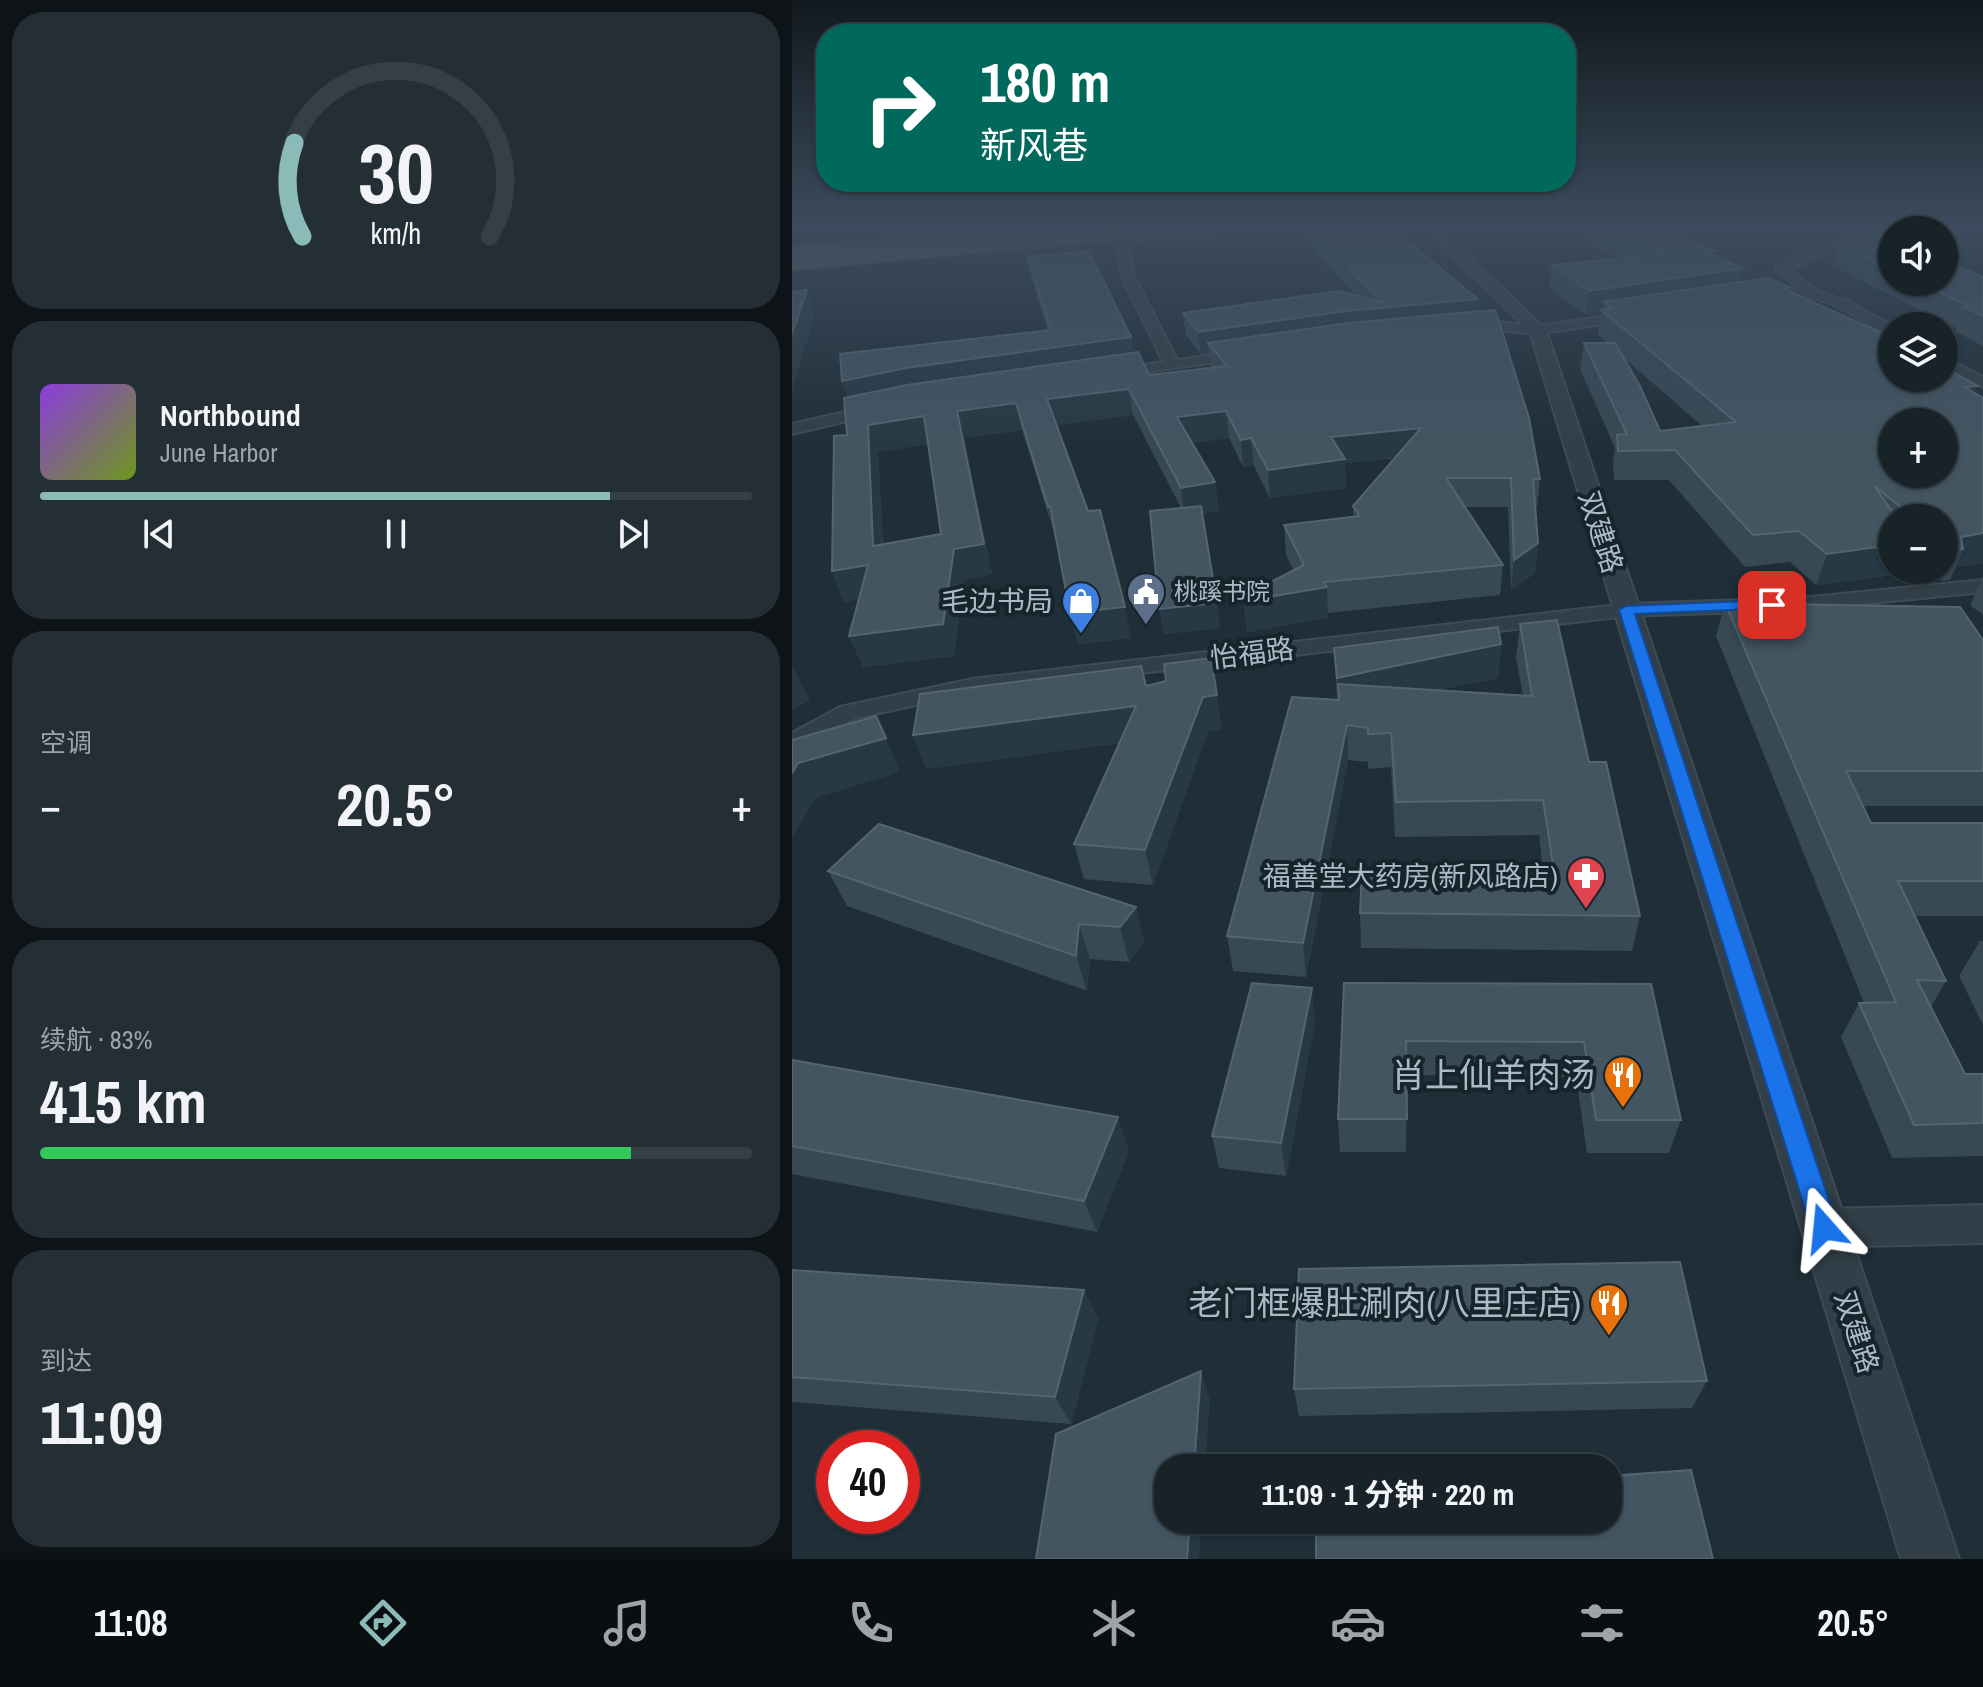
<!DOCTYPE html>
<html lang="zh">
<head>
<meta charset="utf-8">
<style>
  body { margin:0; font-family:"Archivo Narrow","Noto Sans SC",sans-serif; background:#242f35; color:#f1f3f6; height:100vh; display:flex; flex-direction:column; font-size:30px; white-space:nowrap }
  * { box-sizing:border-box; margin:0 }
  p { font-size:26px; color:#9ea4a8 }
  .icon { flex:none; width:44px; height:44px; fill:none; stroke:currentColor; stroke-width:2; stroke-linecap:round; stroke-linejoin:round }
  .map { position:relative; flex:1; overflow:hidden }
  .panel { display:flex; flex-direction:column; gap:12px; padding:12px; background:#0d1317; width:792px }
  .panel>* { flex:none }
  .banner { position:absolute; left:24px; top:24px; width:760px; height:168px; border-radius:32px; box-shadow:0 2px 6px #0004,0 0 0 2px #363f46; background:#00695c; color:#fff; overflow:hidden }
  .fabs { position:absolute; left:1086px; top:216px; display:grid; gap:16px }
  .fabs a { display:grid; place-items:center; width:80px; height:80px; border-radius:50%; background:#172229; box-shadow:0 2px 6px #0004,0 0 0 2px #363f46; font-size:40px }
  .speed { position:absolute; left:24px; top:1430px; display:flex; gap:16px; font-size:40px; font-weight:700; text-align:center }
  .speed>* { display:grid; place-content:center; width:104px; height:104px; border-radius:50%; background:#172229; box-shadow:0 2px 6px #0004,0 0 0 2px #363f46; line-height:1 }
  .speed .limit { border:12px solid #d22; background:#fff; color:#111 }
  .pin { position:absolute; display:grid; place-items:center; width:68px; height:68px; color:#fff; margin:-34px; border-radius:16px; box-shadow:0 4px 12px #0006 }
  .me { position:absolute; width:88px; margin:-44px; rotate:342deg; stroke-linejoin:round; filter:drop-shadow(0 0 6px #0008) }
  .turn { display:flex; align-items:center; gap:28px; height:168px; padding:0 32px; font-size:36px }
  .turn .icon { width:104px; height:104px; stroke-width:2.5 }
  .turn b { display:block; font-size:56px; line-height:68px }
  .big { font-size:60px; font-weight:700; line-height:1.1 }
  .panel .tile { flex:1; display:flex; flex-direction:column; justify-content:center; gap:12px; min-width:0; padding:0 28px; border-radius:32px; background:#242f35 }
  .panel .dial { align-items:center; gap:0 }
  .dial svg { height:208px; overflow:visible; fill:none; stroke:#363f46; stroke-width:7; stroke-linecap:round; text-anchor:middle }
  .dial text { fill:#f1f3f6; stroke:none }
  .song { display:flex; align-items:center; gap:24px }
  .cover { width:96px; height:96px; border-radius:12px; background:linear-gradient(135deg,hsl(270 70% 55%),hsl(80 70% 35%)) }
  .played { height:8px; border-radius:4px; background:linear-gradient(90deg,#8bbbb9 80%,#363f46 80%) }
  .keys { display:flex; justify-content:space-around; direction:ltr }
  .heat { display:flex; justify-content:space-between; align-items:center; font-size:44px; direction:ltr }
  .charge { height:12px; border-radius:6px; background:linear-gradient(90deg,#34c759 83%,#363f46 0) }
  .trip { position:absolute; left:362px; top:1454px; width:468px; height:80px; border-radius:32px; background:#172229; box-shadow:0 2px 6px #0004,0 0 0 2px #363f46; font-weight:700; line-height:80px; text-align:center }
  .tabs { display:flex; height:128px; justify-content:space-around; align-items:center; background:#090e10; color:#9ea4a8 }
  .tabs .icon { width:56px; height:56px }
  .tabs .selected { color:#8bbbb9 }
  .tabs b { font-size:36px; color:#f1f3f6 }
  main { display:flex; flex:1; min-height:0 }
  .map>svg:first-child { display:block }
</style>
</head>
<body>
<main>
<section class="panel">
<div class="tile dial"><svg viewBox="0 0 100 80">
<path d="M14 69A42 42 0 1 1 86 69"/>
<path d="M14 69A42 42 0 0 1 11 33" stroke="#8bbbb9"/>
<text x="50" y="56" font-size="32" font-weight="700">30</text>
<text x="50" y="72" font-size="11">km/h</text>
</svg></div>
<div class="tile">
<div class="song"><i class="cover"></i><div><b>Northbound</b><p>June Harbor</p></div></div>
<div class="played"></div>
<div class="keys"><svg class="icon" aria-label="previous" viewBox="0 0 24 24"><path d="M18 5L8 12l10 7zM5 5v14"/></svg><svg class="icon" aria-label="pause" viewBox="0 0 24 24"><path d="M8 5v14M16 5v14"/></svg><svg class="icon" aria-label="next" viewBox="0 0 24 24"><path d="M6 5l10 7-10 7zM19 5v14"/></svg></div>
</div>
<div class="tile"><p>空调</p>
<div class="heat"><a>−</a><b class="big">20.5°</b><a>+</a></div>
</div>
<div class="tile"><p>续航 · 83%</p><b class="big">415 km</b><div class="charge"></div></div>
<div class="tile"><p>到达</p><b class="big">11:09</b></div>
</section>
<div class="map">
<svg width="1191" height="1559" viewBox="0 0 1191 1559">
  <rect width="100%" height="100%" fill="#1f2e37"/>
  <g fill="none" stroke-linecap="round" stroke-linejoin="round">
    <defs>
      <g id="minor">
        <path d="M1072,228H1085L997,270L1027,292L1055,301L1101,326L1100,335C1072,326 1050,303 1020,298C1004,295 969,301 959,294L965,290L1009,289L985,272V266Z"/>
        <polygon points="330,234 335,237 341,274 385,360 451,351 456,352 456,358 315,377 315,371 371,362 329,274 325,237"/>
        <polygon points="840,312 847,316 845,319 746,334 705,330 673,333 666,329 673,325 705,322 746,326"/>
        <polygon points="1152,357 1191,377 1191,387 1152,367"/>
        <polygon points="87,404 93,406 93,412 0,434 0,424"/>
        <polygon points="1191,580 1191,592 1009,610 834,616 180,693 64,718 0,751 0,733 48,707 180,679 834,604 1009,598"/>
        <polygon points="1191,1205 1191,1243 1032,1247 1018,1241 1013,1228 1018,1215 1032,1209"/>
      </g>
      <polygon id="tertiary" points="633,228 647,228 754,330 1167,1559 1109,1559 738,332"/>
      <g id="primary">
        <polygon points="228,228 290,228 282,233 0,257 0,247"/>
        <polygon points="376,228 436,228 428,233 338,241 330,236 338,231"/>
      </g>
      <polygon id="trunk" points="336,228 397,228 388,233 0,270 0,258"/>
    </defs>
    <use href="#minor" stroke="#3f4b54" stroke-width="4"/>
    <use href="#tertiary" stroke="#3f4b54" stroke-width="4"/>
    <use href="#primary" stroke="#3f4b54" stroke-width="4"/>
    <use href="#trunk" stroke="#3d4a52" stroke-width="4"/>
    <use href="#minor" fill="#323f48" fill-rule="evenodd"/>
    <use href="#tertiary" fill="#323f48" fill-rule="evenodd"/>
    <use href="#primary" fill="#505e68" fill-rule="evenodd"/>
    <use href="#trunk" fill="#5f5d5c" fill-rule="evenodd"/>
  </g>
  <g fill="#364954" fill-rule="evenodd">
    <path d="M508,228H590L685,311L748,479L745,507H744L746,543L743,573L719,590L716,507H673L711,565L708,595L536,613V618L455,632L451,596L502,571L494,555L492,525L561,517V506L603,458L553,463L554,488L478,498L462,466L451,467L437,438L400,443L423,482L427,511L410,514L428,628L372,634L389,508L341,415L264,425L339,638L286,644L278,613L264,536H263L230,430L172,438L200,574L172,580L162,656L71,667L57,636L67,599L52,602L40,571L55,435L256,331L240,280L235,257L339,337L341,353L357,375L419,368L417,353L409,354L394,335L391,313L565,296L508,237ZM136,444L149,534L91,545L86,452Z"/>
    <path d="M795,228H868L923,256L948,282L998,291L1183,393L1191,563L1164,567L1158,580L1150,581L1137,570H1152V518H1100V570H1112L1110,574L1024,585L998,562L953,567L877,480H822L821,464L823,448L788,369L792,343H815L806,334L809,313L794,315L757,288L760,265L828,258L793,242ZM831,357L910,426L868,431Z"/>
    <polygon points="1100,233 1100,282 1152,282 1166,266 1191,277 1191,346 1163,331 1164,328 1040,266 1046,244"/>
    <polygon points="1191,576 1191,615 1178,605"/>
    <polygon points="933,603 1191,640 1191,806 1071,806 1079,823 1191,823 1191,916 1123,916 1154,981 1139,1007 1173,1074 1191,1074 1191,1156 1100,1158 1049,1037 1067,1003 1072,1003 924,636"/>
    <polygon points="728,624 797,762 848,916 840,951 569,948 568,913 751,870 747,835 603,837 599,767 576,769 576,762 556,760 514,977 441,971 435,936 545,700 542,648 709,644 706,678 647,690 731,695 724,658"/>
    <polygon points="354,686 430,729 416,731 361,885 292,879 282,844 328,743 134,769 121,735"/>
    <polygon points="36,871 344,907 352,942 337,962 298,959 295,991 55,906"/>
    <polygon points="1188,941 1191,941 1191,1025 1167,976"/>
    <polygon points="552,983 859,984 889,1120 877,1153 795,1153 784,1077 615,1075 614,1152 548,1152 546,1119"/>
    <polygon points="523,1023 494,1176 427,1168 420,1136"/>
    <polygon points="0,1060 337,1151 305,1232 0,1174"/>
    <polygon points="0,1270 292,1290 306,1320 279,1424 0,1402"/>
    <polygon points="915,1381 900,1408 507,1416 502,1389"/>
  </g>
  <g fill="#273944">
    <polygon points="0,228 54,228 0,233"/>
    <polygon points="924,251 920,272 951,268 946,291 820,308 812,302 811,311 809,310 809,313 794,315 797,291 914,253"/>
    <polygon points="15,290 23,314 0,391 0,334"/>
    <polygon points="686,299 685,321 416,343 417,353 409,354 406,332 555,311"/>
    <polygon points="339,337 343,363 59,408 50,381 114,368"/>
    <polygon points="1185,386 1175,414 1173,387"/>
    <polygon points="337,389 341,415 261,426 255,399"/>
    <polygon points="224,403 230,430 172,438 200,574 172,580 162,656 71,667 57,636 162,549 165,411"/>
    <polygon points="434,411 437,438 389,444 385,417"/>
    <polygon points="132,416 141,443 86,452 92,576 81,546 76,425"/>
    <polygon points="629,428 628,455 553,463 554,488 478,498 476,470 539,437"/>
    <polygon points="459,438 462,466 451,467 449,440"/>
    <polygon points="423,482 427,511 393,517 389,488"/>
    <polygon points="258,506 265,536 263,536 256,507"/>
    <polygon points="1191,533 1191,563 1164,567 1171,549 1169,537"/>
    <polygon points="746,543 743,573 719,590 722,560"/>
    <polygon points="1100,545 1100,570 1112,570 1110,574 1024,585 1035,554"/>
    <polygon points="76,565 88,595 52,602 40,571"/>
    <polygon points="535,587 536,618 455,632 452,601"/>
    <polygon points="425,603 428,628 372,634 367,609"/>
    <polygon points="333,607 339,638 286,644 278,613"/>
    <polygon points="709,644 706,678 548,711 546,684 546,712 545,678"/>
    <polygon points="0,668 2,668 18,701 0,709"/>
    <polygon points="425,695 430,729 416,731 361,885 353,850 411,697"/>
    <polygon points="344,706 351,740 134,769 121,735"/>
    <polygon points="555,725 556,760 514,977 511,943"/>
    <polygon points="94,738 108,772 24,798 0,838 0,773 6,763"/>
    <polygon points="344,907 352,942 337,962 328,927"/>
    <polygon points="287,924 298,959 295,991 284,956"/>
    <polygon points="520,988 523,1023 494,1176 489,1143"/>
    <polygon points="326,1117 337,1151 305,1232 292,1201"/>
    <polygon points="292,1290 306,1320 279,1424 263,1397"/>
    <polygon points="409,1371 418,1399 413,1468 402,1468"/>
    <polygon points="398,1520 410,1520 407,1559 395,1559"/>
  </g>
  <g fill="#435561" stroke="#536570" stroke-width="2" fill-rule="evenodd">
    <polygon points="517,228 590,228 604,238 610,237 686,299 555,311 406,332 391,313 547,291 592,303"/>
    <polygon points="811,228 868,228 924,251 914,253 951,268 797,291 760,265 871,254"/>
    <polygon points="1075,228 1100,233 1100,270 1046,244"/>
    <polygon points="297,251 339,337 114,368 50,381 48,354 259,330 235,257"/>
    <polygon points="1152,257 1167,263 1160,264 1191,277 1191,316 1171,307 1177,306 1126,282 1152,282"/>
    <path d="M975,278L998,287L992,289L1087,332H1092L1100,336V378H1152V367L1185,386L1173,387L1191,398V533L1169,537L1171,549H1163L1152,541V518H1123L1082,486L1105,518H1100V545L1035,554L1007,531L961,535L883,450L826,451L825,435L835,434L792,343H823L848,386L868,431L944,422L809,310L820,308L812,302ZM1100,422H1152V474H1100Z"/>
    <polygon points="15,290 0,334 0,292"/>
    <path d="M701,310L704,312L737,418L748,479H741L746,543L722,560L719,478H654L711,565L532,582L535,587L452,601L451,596L512,565L492,525L568,516L561,506L629,428L539,437L553,459L476,470L459,438L449,440L434,411L385,417L423,482L389,488L337,389L255,399L296,511L308,510L333,607L278,613L258,506L256,507L224,403L165,411L192,544L162,549L151,624L57,636L76,565L40,571L42,436L55,435L52,398L115,385L346,352L357,375L435,366L416,343L556,323ZM132,416L149,534L81,546L76,425Z"/>
    <polygon points="409,506 425,603 367,609 358,511"/>
    <polygon points="933,603 1168,607 1191,640 1191,771 1054,771 1079,823 1191,823 1191,881 1106,881 1154,981 1125,980 1173,1074 1191,1074 1191,1123 1122,1125 1067,1003 1104,1002"/>
    <polygon points="765,620 797,762 814,762 848,916 568,913 570,868 762,871 751,800 604,802 599,733 576,734 576,728 555,725 511,943 435,936 500,697 547,700 546,684 740,696 728,624"/>
    <polygon points="706,627 709,644 545,678 542,648"/>
    <polygon points="419,658 425,695 411,697 353,850 282,844 344,706 121,735 128,694 349,666 354,686 374,681 372,664"/>
    <polygon points="84,716 94,738 6,763 0,773 0,740"/>
    <polygon points="87,824 344,907 328,927 287,924 284,956 36,871"/>
    <polygon points="460,983 520,988 489,1143 420,1136"/>
    <polygon points="552,983 859,984 889,1120 804,1120 792,1042 614,1041 615,1119 546,1119"/>
    <polygon points="0,1060 326,1117 292,1201 0,1146"/>
    <polygon points="888,1262 915,1381 502,1389 507,1269"/>
    <polygon points="0,1270 292,1290 263,1397 0,1377"/>
    <polygon points="409,1371 402,1468 376,1468 376,1520 398,1520 395,1559 244,1559 264,1434"/>
    <polygon points="899,1470 921,1559 524,1559 524,1520 816,1520 816,1476"/>
  </g>
  <linearGradient id="sky" x2="0" y2="1"><stop stop-color="#11191e"/><stop offset="0.51" stop-color="#3c4c5e"/><stop offset="1" stop-color="#3c4c5e" stop-opacity="0"/></linearGradient>
  <rect width="1191" height="446" fill="url(#sky)"/>
  <polygon fill="#1a73e8" stroke="#114b97" stroke-width="2" points="980,600 988,605 985,608 843,614 1046,1228 1042,1237 1032,1241 1023,1237 1019,1228 827,610 834,606"/>
  <defs>
    <symbol id="civic-pin" viewBox="-11 -11 22 30"><path d="M0 17L-7.5 6A9.5 9.5 0 1 1 7.5 6Z" fill="#5c6f8a" stroke="#18242c"/><path d="M-.6-6.5H3V-4.5H.6V-3L4-1V1h2V6H-6V1h2V-1L-.6-3ZM-1.2 2.5V6h2.4V2.5Z" fill="#fff"/></symbol>
    <symbol id="shop-pin" viewBox="-11 -11 22 30"><path d="M0 17L-7.5 6A9.5 9.5 0 1 1 7.5 6Z" fill="#3f7fe0" stroke="#18242c"/><path d="M-5-2.5h2.3a2.7 3.5 0 0 1 5.4 0H5L5.5 6h-11ZM-1.5-2.5h3a1.5 2.3 0 0 0-3 0Z" fill="#fff"/></symbol>
    <symbol id="pharmacy-pin" viewBox="-11 -11 22 30"><path d="M0 17L-7.5 6A9.5 9.5 0 1 1 7.5 6Z" fill="#e0444e" stroke="#18242c"/><path d="M-2-6h4v4h4v4h-4v4h-4v-4h-4v-4h4Z" fill="#fff"/></symbol>
    <symbol id="restaurant-pin" viewBox="-11 -11 22 30"><path d="M0 17L-7.5 6A9.5 9.5 0 1 1 7.5 6Z" fill="#e8710a" stroke="#18242c"/><path d="M-5-6h1v4h1v-4h1v4h1v-4h1v5L-1.5 .5V6h-2V.5L-5-1ZM5-6V6H3V1.5H1.5Q1.5-4 5-6Z" fill="#fff"/></symbol>
  </defs>
  <g fill-rule="evenodd">
    <use href="#civic-pin" x="332" y="570" width="44" height="60"/>
    <use href="#shop-pin" x="267" y="579" width="44" height="60"/>
    <use href="#pharmacy-pin" x="772" y="854" width="44" height="60"/>
    <use href="#restaurant-pin" x="809" y="1053" width="44" height="60"/>
    <use href="#restaurant-pin" x="795" y="1281" width="44" height="60"/>
  </g>
  <g text-anchor="middle" stroke-width="8" stroke-linejoin="round" paint-order="stroke">
    <g font-size="24" fill="#acbac5" stroke="#18242c" text-anchor="start">
      <text x="382" y="600">桃蹊书院</text>
    </g>
    <g font-size="28" fill="#acbac5" stroke="#18242c">
      <text transform="translate(809 532) rotate(72)" y="10">双建路</text>
      <text transform="translate(460 653) rotate(-7)" y="10">怡福路</text>
      <text transform="translate(1065 1332) rotate(72)" y="10">双建路</text>
    </g>
    <g font-size="28" fill="#acbac5" stroke="#18242c" text-anchor="end">
      <text x="261" y="611">毛边书局</text>
      <text x="766" y="886">福善堂大药房(新风路店)</text>
    </g>
    <g font-size="34" fill="#acbac5" stroke="#18242c" text-anchor="end">
      <text x="803" y="1087">肖上仙羊肉汤</text>
      <text x="789" y="1315">老门框爆肚涮肉(八里庄店)</text>
    </g>
  </g>
</svg>
<div class="fabs">
<a><svg class="icon" aria-label="sound" viewBox="0 0 24 24"><path d="M4 9h4l5-4v14l-5-4H4zM17 9q2 3 0 6"/></svg></a>
<a><svg class="icon" aria-label="layers" viewBox="0 0 24 24"><path d="M12 4l9 5-9 5-9-5zM3 14l9 5 9-5"/></svg></a>
<a>+</a>
<a>−</a>
</div>
<div class="speed"><div class="limit">40</div></div>
<div class="pin" style="left:980px;top:605px;background:#d93025"><svg class="icon" aria-label="arrive" viewBox="0 0 24 24"><path d="M6 21V4h12l-3 4 3 4H6"/></svg></div>
<svg class="me" style="left:1032px;top:1228px" viewBox="-20 -20 40 40"><path d="M0-17L14 15 0 8-14 15z" fill="#1a73e8" stroke="#fff" stroke-width="4"/></svg>
<div class="trip">11:09 · 1 分钟 · 220 m</div>
<div class="banner">
<div class="turn"><svg class="icon" aria-label="right" viewBox="0 0 24 24"><path d="M7 20v-9h11M14 6l5 5-5 5"/></svg><div><b>180 m</b>新风巷</div></div>
</div>
</div>
</main>
<nav class="tabs">
<b>11:08</b>
<svg class="icon selected" aria-label="directions" viewBox="0 0 24 24"><path d="M12 3l9 9-9 9-9-9zM9 14v-3h6M13 9l2 2-2 2"/></svg>
<svg class="icon" aria-label="music" viewBox="0 0 24 24"><path d="M9 18V5l10-2v13"/><circle cx="6" cy="18" r="3"/><circle cx="16" cy="16" r="3"/></svg>
<svg class="icon" aria-label="phone" viewBox="0 0 24 24"><path d="M5 4h4l2 5-3 2q2 4 5 5l2-3 5 2v4C11 20 4 13 5 4z"/></svg>
<svg class="icon" aria-label="climate" viewBox="0 0 24 24"><path d="M12 3v18M4 7l16 10M4 17L20 7"/></svg>
<svg class="icon" aria-label="car" viewBox="0 0 24 24"><path d="M5 17H2v-5l4-1 3-4h7l3 4 3 1v5h-3M9 17h6M6 11h13"/><circle cx="7" cy="17" r="2"/><circle cx="17" cy="17" r="2"/></svg>
<svg class="icon" aria-label="filters" viewBox="0 0 24 24"><path d="M4 7h16M4 17h16"/><circle cx="9" cy="7" r="2"/><circle cx="15" cy="17" r="2"/></svg>
<b>20.5°</b>
</nav>
</body>
</html>
